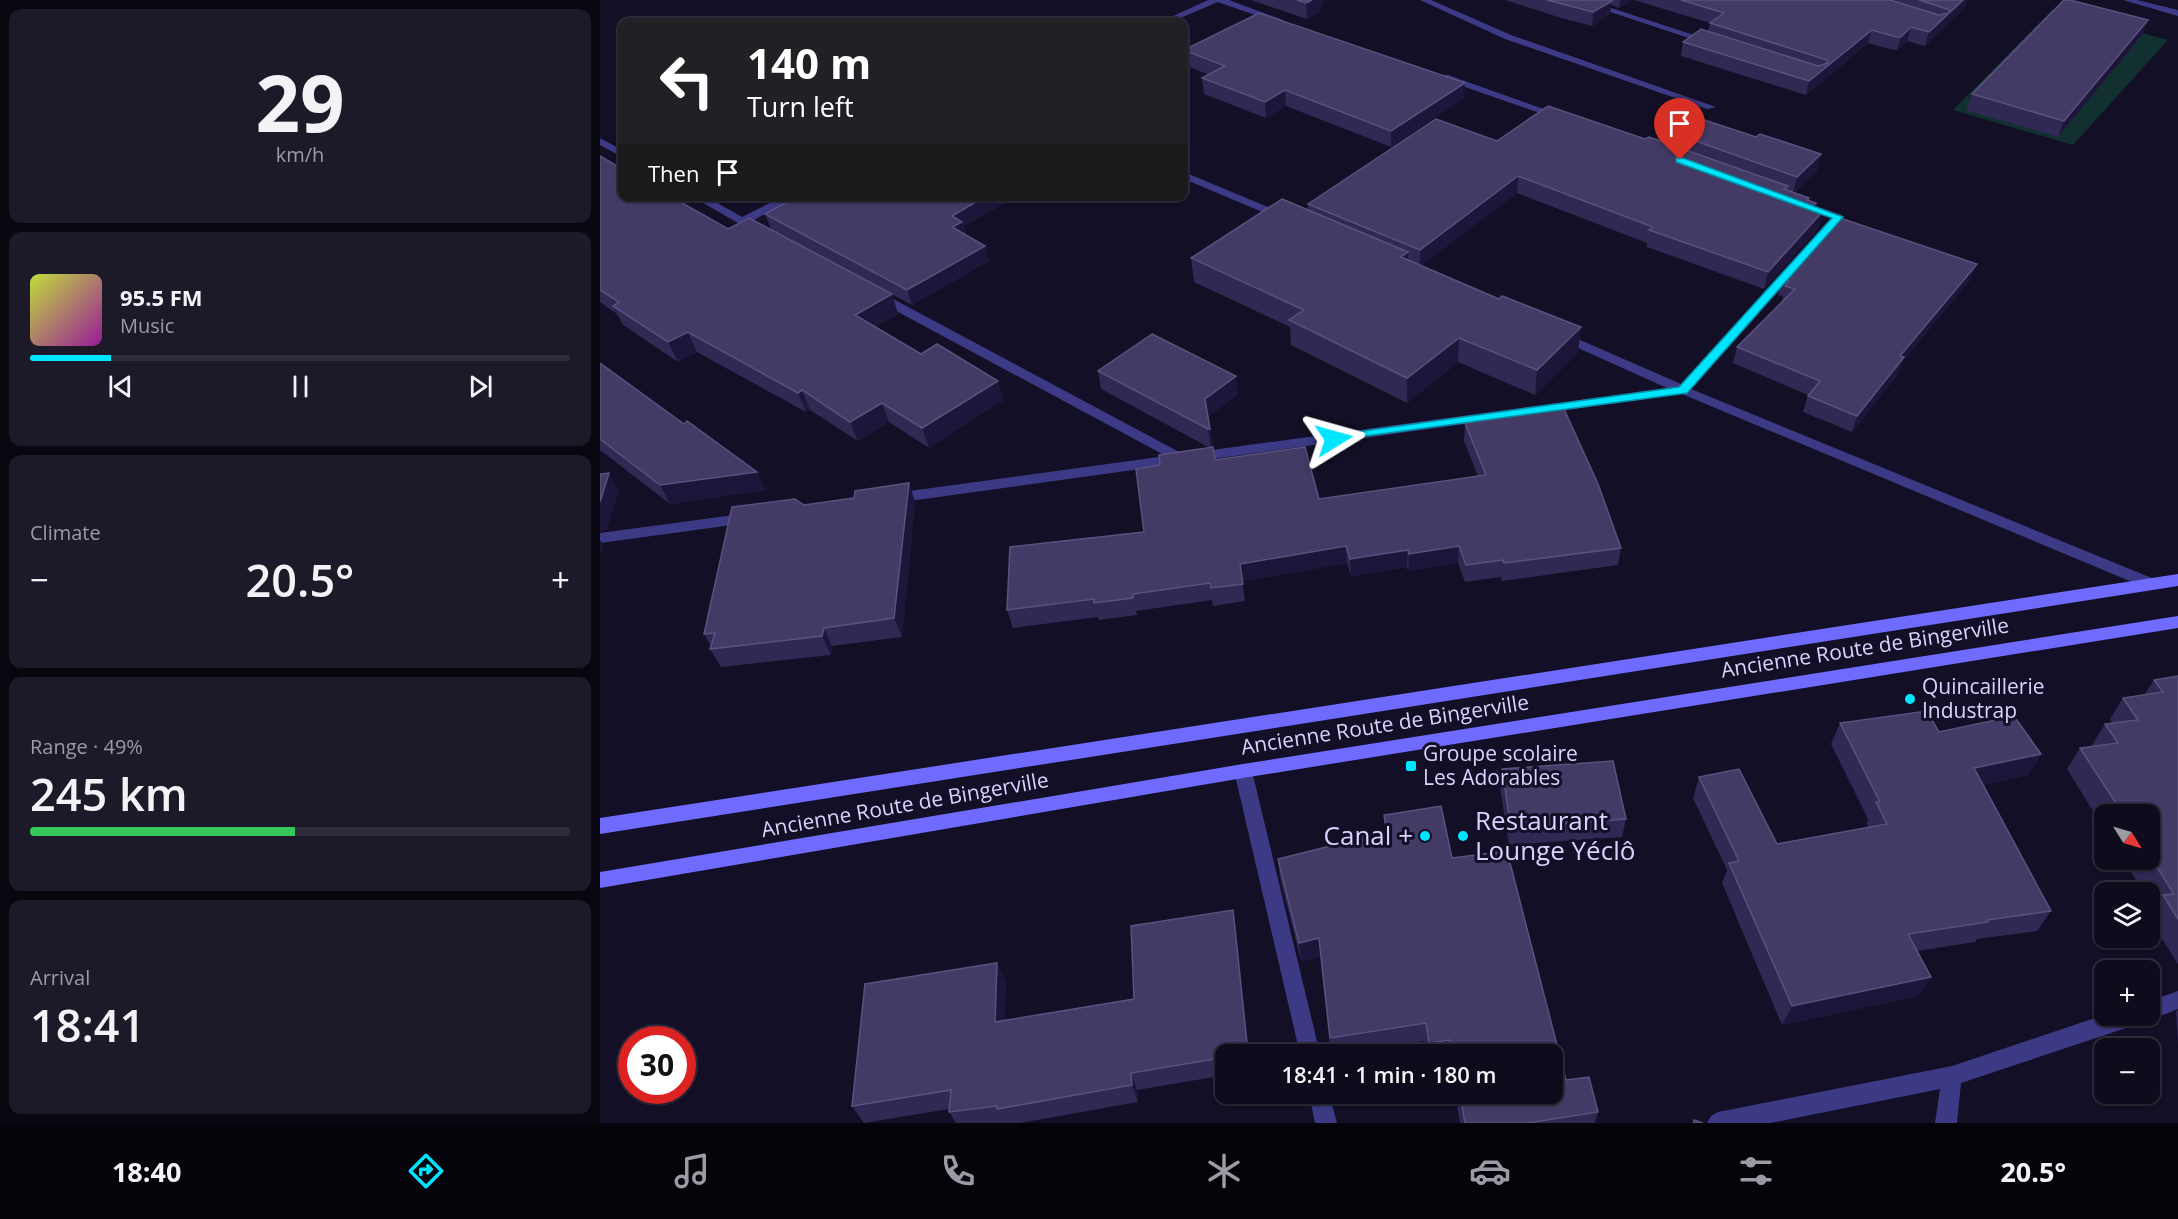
<!DOCTYPE html>
<html lang="en">
<head>
<meta charset="utf-8">
<style>
  body { margin:0; font-family:"Open Sans",sans-serif; background:#1c1929; color:#f1f3f6; height:100vh; display:flex; flex-direction:column; font-size:22px; white-space:nowrap }
  * { box-sizing:border-box; margin:0 }
  p { font-size:20px; color:#9b9ba3 }
  .icon { flex:none; width:33px; height:33px; fill:none; stroke:currentColor; stroke-width:2; stroke-linecap:round; stroke-linejoin:round }
  .map { position:relative; flex:1; overflow:hidden }
  .side { display:flex; flex-direction:column; gap:9px; padding:9px; background:#08060f; width:600px }
  .side>* { flex:none }
  .guide { position:absolute; left:18px; top:18px; width:570px; height:183px; border-radius:12px; box-shadow:0 2px 4px #0004,0 0 0 2px #2e2b3b; background:#202124; color:#fff; overflow:hidden }
  .needle { width:39px; rotate:127deg }
  .fabs { position:absolute; left:1494px; top:804px; display:grid; gap:12px }
  .fabs a { display:grid; place-items:center; width:66px; height:66px; border-radius:12px; background:#0e0b1c; box-shadow:0 2px 4px #0004,0 0 0 2px #2e2b3b; font-size:30px }
  .speed { position:absolute; left:18px; top:1026px; display:flex; gap:12px; font-size:30px; font-weight:700; text-align:center }
  .speed>* { display:grid; place-content:center; width:78px; height:78px; border-radius:50%; background:#0e0b1c; box-shadow:0 2px 4px #0004,0 0 0 2px #2e2b3b; line-height:1 }
  .speed .limit { border:9px solid #d22; background:#fff; color:#111 }
  .pin { position:absolute; display:grid; place-items:center; width:51px; height:51px; color:#fff; margin:-62px -26px; border-radius:50% 50% 50% 0; rotate:-45deg; box-shadow:0 0 6px #0007 }
  .pin .icon { rotate:45deg }
  .me { position:absolute; width:66px; margin:-33px; rotate:82deg; stroke-linejoin:round; filter:drop-shadow(0 0 4px #0008) }
  .turn { display:flex; align-items:center; gap:21px; height:126px; padding:0 30px; font-size:27px }
  .turn .icon { width:78px; height:78px; stroke-width:2.5 }
  .turn b { display:block; font-size:42px; line-height:51px }
  .then { display:flex; align-items:center; height:57px; padding:0 30px; background:#0003; gap:12px; font-size:22px }
  .big { font-size:45px; font-weight:600; line-height:1.1 }
  .side .tile { flex:1; display:flex; flex-direction:column; justify-content:center; gap:9px; min-width:0; padding:0 21px; border-radius:12px; background:#1c1929 }
  .side .dial { align-items:center; gap:0 }
  .dial b { font-size:78px; line-height:1 }
  .song { display:flex; align-items:center; gap:18px }
  .cover { width:72px; height:72px; border-radius:9px; background:linear-gradient(135deg,hsl(70 70% 55%),hsl(300 70% 35%)) }
  .played { height:6px; border-radius:3px; background:linear-gradient(90deg,#00e5ff 15%,#2e2b3b 15%) }
  .keys { display:flex; justify-content:space-around; direction:ltr }
  .heat { display:flex; justify-content:space-between; align-items:center; font-size:33px; direction:ltr }
  .charge { height:9px; border-radius:4px; background:linear-gradient(90deg,#34c759 49%,#2e2b3b 0) }
  .trip { position:absolute; left:615px; top:1044px; width:348px; height:60px; border-radius:12px; background:#0e0b1c; box-shadow:0 2px 4px #0004,0 0 0 2px #2e2b3b; font-weight:600; line-height:60px; text-align:center }
  .dock { display:flex; height:96px; justify-content:space-around; align-items:center; background:#06040b; color:#9b9ba3 }
  .dock .icon { width:42px; height:42px }
  .dock .selected { color:#00e5ff }
  .dock b { font-size:27px; color:#f1f3f6 }
  main { display:flex; flex:1; min-height:0 }
  .map>svg:first-child { display:block }
</style>
</head>
<body>
<main>
<section class="side">
<div class="tile dial"><b>29</b><p>km/h</p></div>
<div class="tile">
<div class="song"><i class="cover"></i><div><b>95.5 FM</b><p>Music</p></div></div>
<div class="played"></div>
<div class="keys"><svg class="icon" aria-label="previous" viewBox="0 0 24 24"><path d="M18 5L8 12l10 7zM5 5v14"/></svg><svg class="icon" aria-label="pause" viewBox="0 0 24 24"><path d="M8 5v14M16 5v14"/></svg><svg class="icon" aria-label="next" viewBox="0 0 24 24"><path d="M6 5l10 7-10 7zM19 5v14"/></svg></div>
</div>
<div class="tile"><p>Climate</p>
<div class="heat"><a>−</a><b class="big">20.5°</b><a>+</a></div>
</div>
<div class="tile"><p>Range · 49%</p><b class="big">245 km</b><div class="charge"></div></div>
<div class="tile"><p>Arrival</p><b class="big">18:41</b></div>
</section>
<div class="map">
<svg width="1578" height="1123" viewBox="0 0 1578 1123">
  <rect width="100%" height="100%" fill="#130f26"/>
  <polygon fill="#12302f" points="1453,9 1568,40 1473,145 1353,110"/>
  <g fill="none" stroke-linecap="round" stroke-linejoin="round">
    <polygon fill="#3d3a85" fill-rule="evenodd" points="820,0 831,0 911,35 1116,107 1107,109 905,39"/>
    <g fill="#3d3a85" fill-rule="evenodd">
      <polygon points="608,0 629,0 683,20 675,22 618,2 571,22 560,22"/>
      <polygon points="974,0 987,0 1115,42 1107,44"/>
      <polygon points="1523,0 1537,0 1578,10 1578,16"/>
      <polygon points="842,75 848,75 963,116 954,118 842,79"/>
      <polygon points="0,138 22,150 22,157 0,145"/>
      <polygon points="584,172 687,215 689,217 687,219 679,219 584,179"/>
      <polygon points="91,196 105,196 142,217 184,196 199,196 150,222 165,232 159,235"/>
      <polygon points="1204,202 1242,215 1244,217 1229,234 1221,234 1219,232 1231,218 1200,207 1198,205"/>
      <polygon points="1195,262 1199,264 1199,268 1091,389 1559,581 1562,585 1559,589 1549,589 1082,394 295,503 288,498 295,493 566,456 274,299 274,293 282,293 583,454 1067,388 958,339 956,336 962,332 1081,384 1191,264"/>
      <polygon points="149,513 154,514 156,518 154,522 0,543 0,533"/>
      <polygon points="643,764 649,766 652,771 720,1054 700,1054 634,771 637,766"/>
      <polygon points="1578,991 1578,1009 1550,1020 1543,1017 1550,1016 1550,1001"/>
      <polygon points="1504,1015 1542,1016 1539,1023 1532,1026 1361,1083 1357,1123 1335,1123 1340,1089 1170,1123 1107,1123 1111,1116 1118,1112 1352,1066"/>
      <polygon points="709,1094 729,1094 737,1123 715,1123"/>
    </g>
    <g fill="#6f6bff" fill-rule="evenodd">
      <polygon points="1578,574 1578,586 0,834 0,818"/>
      <polygon points="1578,616 1578,628 643,778 0,888 0,872 643,764"/>
    </g>
  </g>
  <g fill="#312854">
    <polygon points="651,0 723,0 719,13 707,19"/>
    <polygon points="905,0 1032,0 1019,8 1011,5 1010,14 992,26 958,17"/>
    <polygon points="1034,0 1367,0 1365,7 1325,46 1307,41 1297,50 1293,50 1268,43 1206,95 1081,56 1083,42 1108,31 1110,23"/>
    <polygon points="1548,20 1542,35 1458,137 1366,110 1372,94"/>
    <polygon points="584,50 864,98 791,147 686,106 666,118 604,94 602,78 609,75 585,65"/>
    <polygon points="1059,128 1217,171 1194,193 1209,200 1216,203 1215,208 1219,228 1164,289 1047,247 1047,243 917,193 821,265 899,299 981,327 978,352 935,395 858,362 807,403 691,345 690,327 594,282 591,258 708,210 708,204 897,141 1057,140"/>
    <polygon points="0,156 128,229 292,294 298,314 275,327 403,400 329,448 289,422 258,441 210,410 206,412 97,352 78,362 23,325 17,314 0,302"/>
    <polygon points="198,196 417,196 364,226 366,235 385,246 389,261 312,305 171,229 165,214"/>
    <polygon points="506,196 530,196 519,203"/>
    <polygon points="1182,278 1370,280 1302,362 1298,374 1252,432 1203,412 1208,395 1133,363 1137,347 1182,302 1183,296 1178,295"/>
    <polygon points="0,363 166,490 70,504 0,450"/>
    <polygon points="498,371 638,394 608,417 615,460 719,499 878,476 864,441 865,423 1021,548 1018,565 902,581 901,577 865,582 858,563 808,571 807,567 751,576 747,563 642,581 645,601 613,606 612,600 536,611 537,615 499,620 498,617 413,628 407,610 544,532 560,465 610,448 501,389"/>
    <polygon points="309,483 315,502 302,637 232,646 231,655 121,667 110,649 111,646 104,634 204,505 254,498"/>
    <polygon points="1578,676 1578,964 1550,920 1550,912 1553,907 1550,901 1550,892 1544,892 1523,860 1550,860 1550,814 1504,814 1504,829 1467,769 1480,748 1493,747 1492,745 1505,724 1512,723 1510,719 1523,698 1544,695 1554,680"/>
    <polygon points="1240,723 1339,732 1441,754 1428,775 1382,785 1451,911 1437,931 1377,939 1375,942 1317,951 1331,977 1318,996 1182,1025 1122,883 1127,870 1093,798 1099,777 1177,844 1268,827 1267,823 1268,819 1231,744"/>
    <polygon points="902,769 1026,819 1022,837 909,845 900,787"/>
    <polygon points="841,806 852,858 907,851 966,1080 989,1077 998,1112 995,1123 860,1123 855,1094 952,1094 952,1054 827,1054 825,1041 731,1054 720,956 701,961 680,878 678,859 741,843 741,840 784,832 784,815"/>
    <polygon points="636,929 649,1054 626,1054 626,1075 537,1090 538,1102 420,1123 356,1123 349,1112 349,1109 264,1123 252,1106 397,963 406,982 404,1021 534,999"/>
    <polygon points="1578,1010 1578,1044 1576,1012"/>
  </g>
  <g fill="#1d163a">
    <polygon points="712,0 723,0 719,13 707,19 706,3"/>
    <polygon points="1020,0 1032,0 1019,8"/>
    <polygon points="1361,0 1367,0 1365,7 1325,46 1329,32"/>
    <polygon points="1012,1 1010,14 992,26 993,12"/>
    <polygon points="1548,20 1542,35 1458,137 1464,121"/>
    <polygon points="1311,27 1307,41 1297,50 1301,37"/>
    <polygon points="1272,30 1268,43 1206,95 1209,81"/>
    <polygon points="865,83 864,98 791,147 791,131"/>
    <polygon points="685,90 686,106 666,118 665,102"/>
    <polygon points="1221,154 1217,171 1192,195 1197,177"/>
    <polygon points="918,176 917,193 820,267 820,250"/>
    <polygon points="386,196 417,196 364,226 366,237 352,227 352,216"/>
    <polygon points="518,196 530,196 519,203"/>
    <polygon points="1223,211 1219,228 1164,289 1168,272"/>
    <polygon points="385,246 389,261 312,305 307,290"/>
    <polygon points="808,252 808,276 801,257"/>
    <polygon points="1377,264 1370,280 1302,362 1298,374 1252,432 1257,416 1300,356"/>
    <polygon points="292,294 298,314 262,334 255,315"/>
    <polygon points="981,327 978,352 935,395 937,370"/>
    <polygon points="88,332 97,352 78,362 68,342"/>
    <polygon points="859,338 858,362 807,403 807,378"/>
    <polygon points="636,376 638,394 608,417 605,399"/>
    <polygon points="398,381 403,400 329,448 322,428"/>
    <polygon points="202,390 210,410 206,412 198,393"/>
    <polygon points="282,403 289,422 258,441 250,422"/>
    <polygon points="608,429 610,429 613,448 611,448"/>
    <polygon points="157,472 166,490 70,504 60,485"/>
    <polygon points="9,473 19,490 7,530 0,532 0,502"/>
    <polygon points="309,483 315,502 302,637 294,618"/>
    <polygon points="0,540 3,545 0,554"/>
    <polygon points="746,546 747,563 642,581 640,564"/>
    <polygon points="859,546 858,563 808,571 809,554"/>
    <polygon points="808,550 807,567 751,576 750,559"/>
    <polygon points="224,628 232,646 231,655 222,636"/>
    <polygon points="1441,754 1428,775 1362,789 1374,768"/>
    <polygon points="633,910 636,929 649,1054 648,1054 648,1053"/>
    <polygon points="719,938 720,956 701,961 699,943"/>
    <polygon points="397,963 406,982 404,1040 395,1022"/>
    <polygon points="1331,977 1318,996 1182,1025 1192,1006"/>
    <polygon points="531,1073 537,1090 538,1102 532,1085"/>
  </g>
  <g fill="#433a66" stroke="#5a527e" stroke-width="1.5">
    <polygon points="697,0 712,0 706,3"/>
    <polygon points="947,0 1010,0 1012,1 993,12"/>
    <polygon points="1081,0 1290,0 1339,15 1349,13 1350,10 1319,0 1363,0 1329,32 1311,27 1301,37 1297,37 1272,30 1209,81 1083,42 1101,29 1218,66 1228,63 1227,60 1110,23 1124,13"/>
    <polygon points="1464,0 1470,0 1548,20 1464,121 1372,94"/>
    <polygon points="659,13 865,83 791,131 685,90 665,102 602,78 625,66 584,50"/>
    <polygon points="948,106 1045,139 1049,137 1188,186 1184,189 1209,198 1207,200 1216,203 1211,207 1223,211 1168,272 1049,230 1053,227 918,176 820,250 708,204 836,119 897,141"/>
    <polygon points="1080,112 1156,137 1160,134 1221,154 1197,177 1059,128"/>
    <polygon points="0,156 22,169 22,196 70,196 128,229 149,218 292,294 255,315 321,354 337,344 398,381 322,428 282,403 250,422 202,390 198,393 88,332 68,342 13,306 19,302 0,290"/>
    <polygon points="198,196 386,196 352,216 362,222 352,227 385,246 307,290 165,214"/>
    <polygon points="682,199 808,252 801,257 899,299 902,296 981,327 937,370 859,338 807,378 689,320 704,310 591,258"/>
    <polygon points="1237,217 1377,264 1300,356 1304,357 1257,416 1208,396 1220,381 1137,347 1195,289 1185,286 1189,281 1182,278"/>
    <polygon points="552,334 636,376 605,399 610,429 608,429 498,371"/>
    <polygon points="0,363 84,424 87,421 157,472 60,485 0,439"/>
    <polygon points="964,409 998,484 1021,548 904,563 903,560 866,565 859,546 809,554 808,550 750,559 746,546 640,564 643,584 611,588 610,583 533,594 533,598 494,603 494,599 407,610 410,547 544,532 536,469 560,465 559,455 613,447 615,460 705,447 719,499 886,475 865,423"/>
    <polygon points="9,473 0,502 0,474"/>
    <polygon points="309,483 294,618 224,628 222,636 110,649 115,633 104,634 132,507 195,499 204,505 254,498 255,491"/>
    <polygon points="1578,676 1578,919 1563,895 1574,894 1550,856 1550,814 1523,814 1480,748 1518,743 1505,724 1538,720 1523,698 1563,692 1554,680"/>
    <polygon points="1327,711 1339,732 1414,716 1441,754 1374,768 1451,911 1387,920 1388,922 1308,934 1331,977 1192,1006 1129,863 1139,861 1099,777 1139,769 1177,844 1287,824 1276,802 1280,802 1240,723"/>
    <polygon points="1013,761 1026,819 911,828 902,769"/>
    <polygon points="841,806 852,858 907,851 966,1080 989,1077 998,1112 928,1123 865,1123 860,1094 952,1094 952,1054 853,1054 850,1040 829,1043 826,1023 730,1038 719,938 699,943 678,859 742,843 741,840 787,831 784,815"/>
    <polygon points="633,910 648,1053 640,1054 626,1054 626,1057 531,1073 532,1085 397,1109 397,1106 349,1112 351,1090 252,1106 265,984 397,963 395,1022 534,999 531,926"/>
    <polygon points="1094,1120 1103,1123 1093,1123"/>
  </g>
  <polygon fill="#00e5ff" stroke="#0095a6" stroke-width="1.5" points="1076,158 1083,158 1243,217 1087,393 729,441 728,439 734,435 1079,387 1232,218 1076,162"/>
  <g fill="#00e5ff" stroke="#130f26" stroke-width="2">
    <circle cx="1310" cy="699" r="6"/>
    <rect x="805" y="760" width="12" height="12" rx="3"/>
    <circle cx="825" cy="836" r="6"/>
    <circle cx="863" cy="836" r="6"/>
  </g>
  <g text-anchor="middle" stroke-width="6" stroke-linejoin="round" paint-order="stroke">
    <g font-size="21" fill="#d9d4ff" stroke="#130f26">
      <text transform="translate(1265 648) rotate(-9)" y="7">Ancienne Route de Bingerville</text>
      <text transform="translate(785 725) rotate(-9)" y="7">Ancienne Route de Bingerville</text>
      <text transform="translate(305 805) rotate(-10)" y="7">Ancienne Route de Bingerville</text>
    </g>
    <g font-size="21" fill="#d9d4ff" stroke="#130f26" text-anchor="start">
      <text x="1322" y="694">Quincaillerie<tspan x="1322" dy="24">Industrap</tspan></text>
      <text x="823" y="761">Groupe scolaire<tspan x="823" dy="24">Les Adorables</tspan></text>
    </g>
    <g font-size="26" fill="#d9d4ff" stroke="#130f26" text-anchor="start">
      <text x="875" y="830">Restaurant<tspan x="875" dy="30">Lounge Yéclô</tspan></text>
      <text x="813" y="845" text-anchor="end">Canal +</text>
    </g>
  </g>
</svg>
<div class="fabs">
<a><svg class="needle" viewBox="-14 -14 28 28"><path d="M0-13l5 13h-10z" fill="#e53935"/><path d="M0 13l5-13h-10z" fill="#9b9ba3"/></svg></a>
<a><svg class="icon" aria-label="layers" viewBox="0 0 24 24"><path d="M12 4l9 5-9 5-9-5zM3 14l9 5 9-5"/></svg></a>
<a>+</a>
<a>−</a>
</div>
<div class="speed"><div class="limit">30</div></div>
<div class="pin" style="left:1080px;top:160px;background:#d93025"><svg class="icon" aria-label="arrive" viewBox="0 0 24 24"><path d="M6 21V4h12l-3 4 3 4H6"/></svg></div>
<svg class="me" style="left:734px;top:439px" viewBox="-20 -20 40 40"><path d="M0-17L14 15 0 8-14 15z" fill="#00e5ff" stroke="#fff" stroke-width="4"/></svg>
<div class="trip">18:41 · 1 min · 180 m</div>
<div class="guide">
<div class="turn"><svg class="icon" aria-label="left" viewBox="0 0 24 24"><path d="M17 20v-9H6M10 6l-5 5 5 5"/></svg><div><b>140 m</b>Turn left</div></div>
<div class="then">Then<svg class="icon" aria-label="arrive" viewBox="0 0 24 24"><path d="M6 21V4h12l-3 4 3 4H6"/></svg></div>
</div>
</div>
</main>
<nav class="dock">
<b>18:40</b>
<svg class="icon selected" aria-label="directions" viewBox="0 0 24 24"><path d="M12 3l9 9-9 9-9-9zM9 14v-3h6M13 9l2 2-2 2"/></svg>
<svg class="icon" aria-label="music" viewBox="0 0 24 24"><path d="M9 18V5l10-2v13"/><circle cx="6" cy="18" r="3"/><circle cx="16" cy="16" r="3"/></svg>
<svg class="icon" aria-label="phone" viewBox="0 0 24 24"><path d="M5 4h4l2 5-3 2q2 4 5 5l2-3 5 2v4C11 20 4 13 5 4z"/></svg>
<svg class="icon" aria-label="climate" viewBox="0 0 24 24"><path d="M12 3v18M4 7l16 10M4 17L20 7"/></svg>
<svg class="icon" aria-label="car" viewBox="0 0 24 24"><path d="M5 17H2v-5l4-1 3-4h7l3 4 3 1v5h-3M9 17h6M6 11h13"/><circle cx="7" cy="17" r="2"/><circle cx="17" cy="17" r="2"/></svg>
<svg class="icon" aria-label="filters" viewBox="0 0 24 24"><path d="M4 7h16M4 17h16"/><circle cx="9" cy="7" r="2"/><circle cx="15" cy="17" r="2"/></svg>
<b>20.5°</b>
</nav>
</body>
</html>
